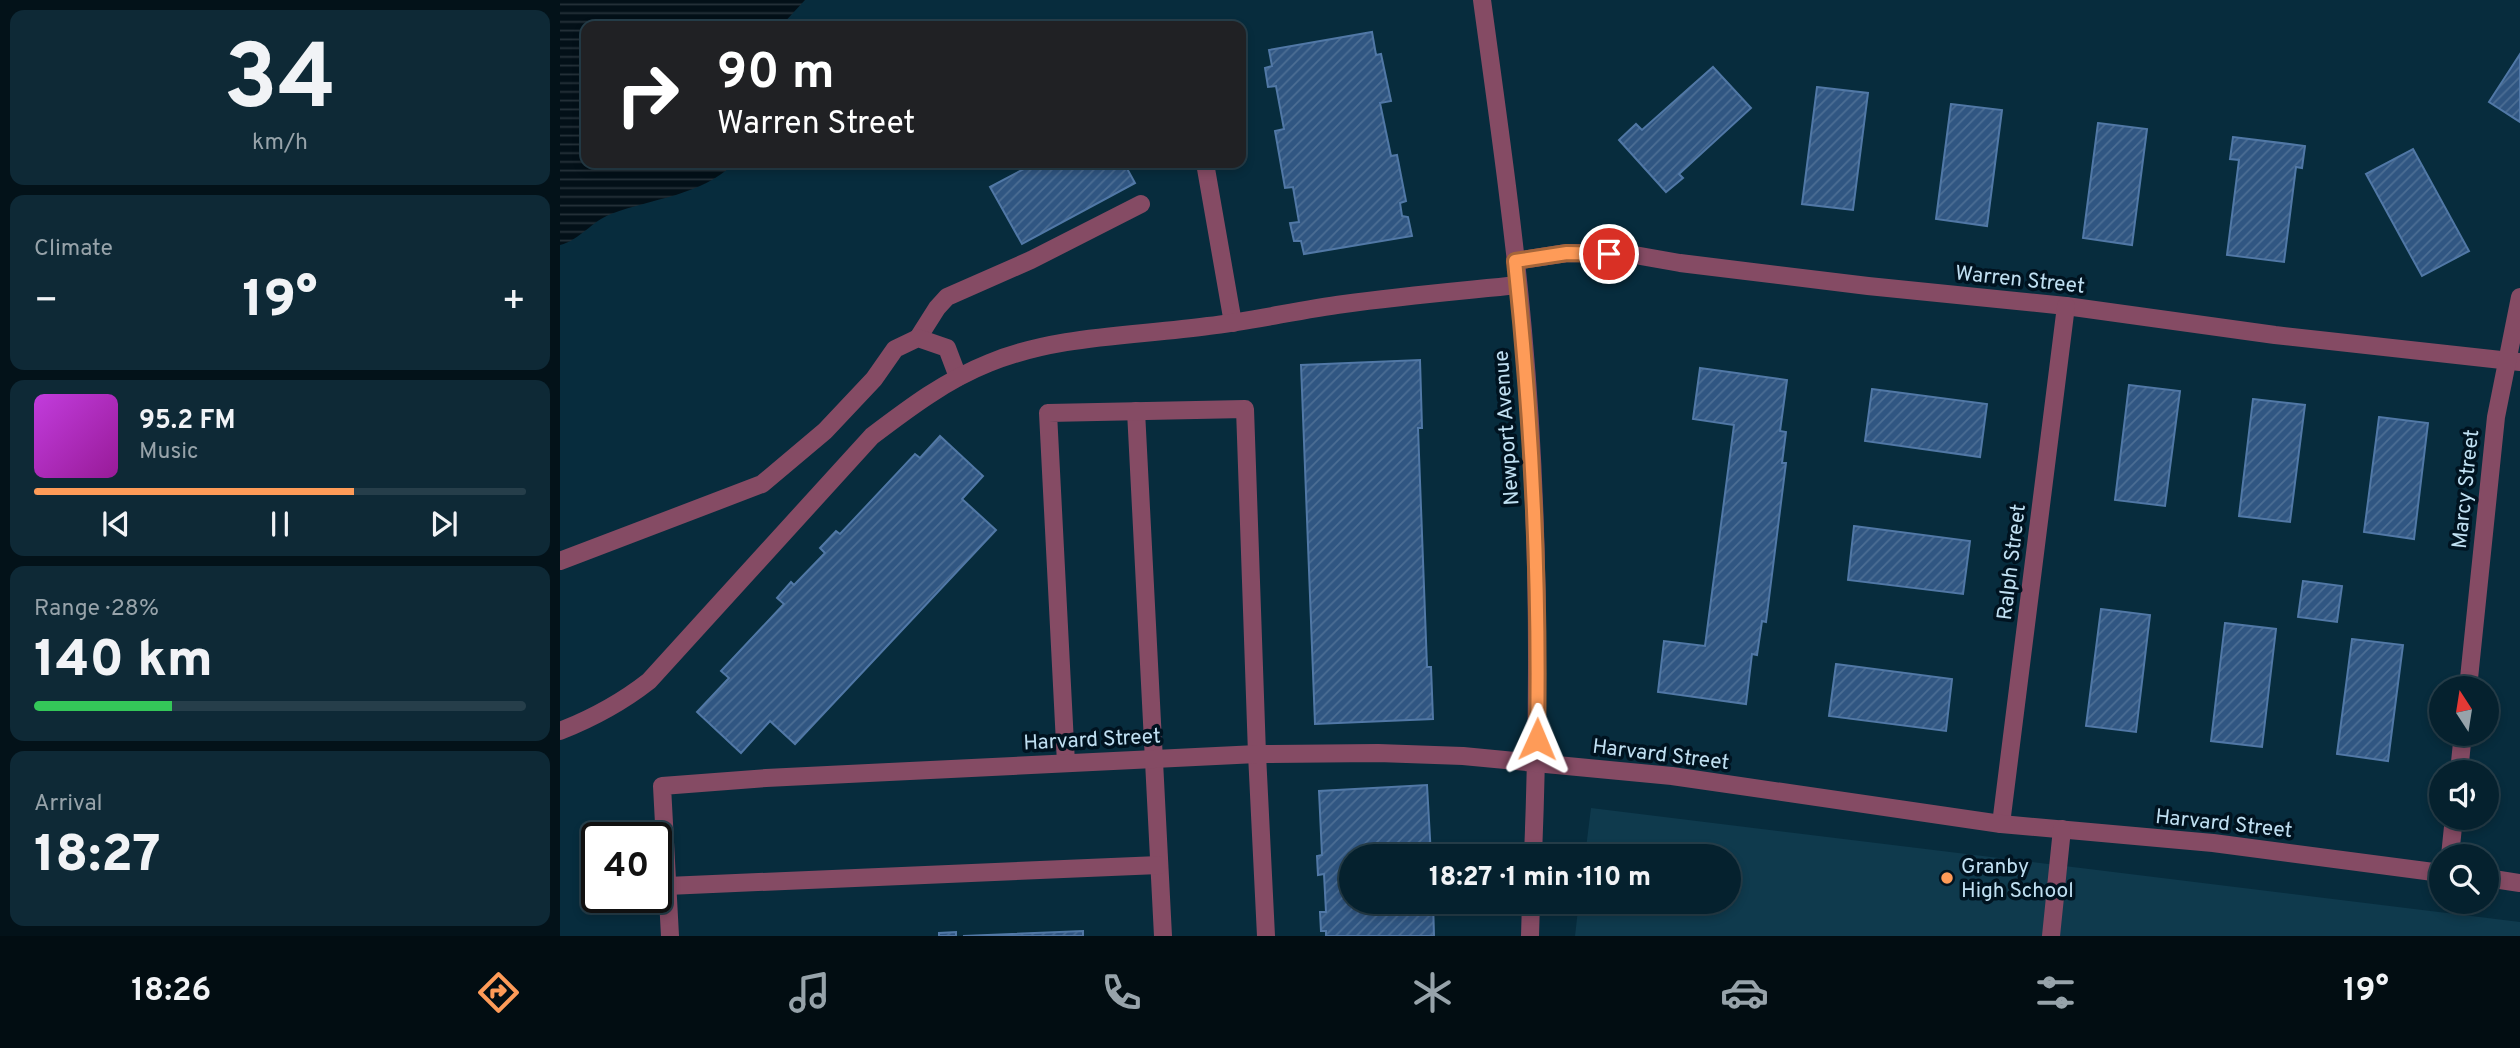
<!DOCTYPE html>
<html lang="en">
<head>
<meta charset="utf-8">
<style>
  body { margin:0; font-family:Overpass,sans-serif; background:#0e2936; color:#f1f3f6; height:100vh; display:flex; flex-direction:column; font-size:26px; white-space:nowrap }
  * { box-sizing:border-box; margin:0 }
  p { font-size:23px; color:#97a3aa }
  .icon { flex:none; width:38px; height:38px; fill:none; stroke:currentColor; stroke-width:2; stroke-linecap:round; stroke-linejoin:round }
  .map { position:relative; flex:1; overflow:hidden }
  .details { display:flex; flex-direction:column; gap:10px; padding:10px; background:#031219; width:560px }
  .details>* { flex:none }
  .hud { position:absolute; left:21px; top:21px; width:665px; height:147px; border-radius:14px; box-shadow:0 4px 10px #0003,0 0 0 2px #263e4a; background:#202124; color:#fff; overflow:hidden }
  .needle { width:46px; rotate:348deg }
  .fabs { position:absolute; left:1869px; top:676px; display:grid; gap:14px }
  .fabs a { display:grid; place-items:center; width:70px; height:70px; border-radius:50%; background:#05212e; box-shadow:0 4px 10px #0003,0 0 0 2px #263e4a; font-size:35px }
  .speed { position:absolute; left:21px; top:822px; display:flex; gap:14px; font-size:35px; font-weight:700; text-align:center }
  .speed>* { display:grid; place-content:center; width:91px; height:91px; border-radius:50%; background:#05212e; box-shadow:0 4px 10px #0003,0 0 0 2px #263e4a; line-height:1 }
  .speed .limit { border:4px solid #111; border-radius:10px; background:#fff; color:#111 }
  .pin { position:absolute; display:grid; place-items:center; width:60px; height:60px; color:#fff; margin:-30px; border:4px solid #fff; border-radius:50%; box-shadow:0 2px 7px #0007 }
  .me { position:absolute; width:77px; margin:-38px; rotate:1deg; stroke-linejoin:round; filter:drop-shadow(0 0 5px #0008) }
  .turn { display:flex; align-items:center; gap:24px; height:147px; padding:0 21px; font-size:32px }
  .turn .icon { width:91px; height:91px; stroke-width:2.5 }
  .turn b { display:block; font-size:49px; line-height:60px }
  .big { font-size:52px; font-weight:800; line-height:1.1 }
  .details .tile { flex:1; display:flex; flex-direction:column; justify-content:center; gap:10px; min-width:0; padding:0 24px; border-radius:14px; background:#0e2936 }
  .details .dial { align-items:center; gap:0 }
  .dial b { font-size:91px; line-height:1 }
  .song { display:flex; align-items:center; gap:21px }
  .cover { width:84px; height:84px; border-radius:10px; background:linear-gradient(135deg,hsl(290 70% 55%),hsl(300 70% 35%)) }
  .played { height:7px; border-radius:4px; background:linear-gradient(90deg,#fe9b58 65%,#263e4a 65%) }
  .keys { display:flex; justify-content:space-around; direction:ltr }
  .heat { display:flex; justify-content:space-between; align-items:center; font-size:38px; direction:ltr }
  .charge { height:10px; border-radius:5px; background:linear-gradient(90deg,#34c759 28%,#263e4a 0) }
  .trip { position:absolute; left:779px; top:844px; width:402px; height:70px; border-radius:35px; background:#05212e; box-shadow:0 4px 10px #0003,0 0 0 2px #263e4a; font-weight:800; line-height:70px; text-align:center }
  .tabs { display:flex; height:112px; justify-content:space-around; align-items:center; background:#020d12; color:#97a3aa }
  .tabs .icon { width:49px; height:49px }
  .tabs .on { color:#fe9b58 }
  .tabs b { font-size:32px; color:#f1f3f6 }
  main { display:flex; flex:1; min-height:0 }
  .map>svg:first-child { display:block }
</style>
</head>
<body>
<main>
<section class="details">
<div class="tile dial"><b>34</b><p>km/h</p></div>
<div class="tile"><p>Climate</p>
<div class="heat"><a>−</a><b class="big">19°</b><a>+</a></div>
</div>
<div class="tile">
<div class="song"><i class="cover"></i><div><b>95.2 FM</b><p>Music</p></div></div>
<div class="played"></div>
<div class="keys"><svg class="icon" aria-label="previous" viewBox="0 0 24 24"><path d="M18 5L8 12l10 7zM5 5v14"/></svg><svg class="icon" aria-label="pause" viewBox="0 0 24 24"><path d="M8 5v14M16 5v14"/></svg><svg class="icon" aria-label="next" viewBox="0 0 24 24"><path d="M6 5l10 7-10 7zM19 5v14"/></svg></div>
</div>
<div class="tile"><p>Range · 28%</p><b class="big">140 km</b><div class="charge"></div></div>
<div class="tile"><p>Arrival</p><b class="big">18:27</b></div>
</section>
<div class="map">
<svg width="1960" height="936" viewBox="0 0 1960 936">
  <defs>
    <pattern id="water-rules" width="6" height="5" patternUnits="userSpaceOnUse" patternTransform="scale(1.75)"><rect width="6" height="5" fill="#031018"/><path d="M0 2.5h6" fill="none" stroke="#26323a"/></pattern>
    <pattern id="building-hatch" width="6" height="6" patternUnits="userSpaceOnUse" patternTransform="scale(1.75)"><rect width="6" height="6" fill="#305682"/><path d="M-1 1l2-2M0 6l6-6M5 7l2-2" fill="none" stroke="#4c6e94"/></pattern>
  </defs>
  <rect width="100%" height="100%" fill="#072c3d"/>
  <polygon fill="#0f3a4d" points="1031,808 1960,922 1960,936 1015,936 1019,901 1169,901 1169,856 1025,856"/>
  <path fill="url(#water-rules)" d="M0,0H245L221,26H26V163H175C138,197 96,197 51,214C32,221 20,240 0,245Z"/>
  <g fill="url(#building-hatch)" stroke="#5178a6" stroke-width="2">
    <polygon points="812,32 816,55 821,54 831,101 820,103 831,156 837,155 846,201 840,203 842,216 848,217 852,236 744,254 741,241 734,241 730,223 739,222 733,187 725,188 715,131 724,129 716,86 708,87 705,68 712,66 709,50"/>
    <polygon points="1960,54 1960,122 1929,102"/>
    <polygon points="1153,67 1191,108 1119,174 1123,178 1106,192 1059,140 1076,124 1082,130"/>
    <polygon points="1257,87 1308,93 1293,210 1242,204"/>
    <polygon points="1391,104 1442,110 1427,226 1376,219"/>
    <polygon points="1538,123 1587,129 1572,245 1523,238"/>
    <polygon points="1673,137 1745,146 1742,168 1736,167 1724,262 1667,255 1679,160 1670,159"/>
    <polygon points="1853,149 1909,251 1862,276 1806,174"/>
    <polygon points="475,163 564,163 575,183 462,244 430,187"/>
    <polygon points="860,360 862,428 858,428 867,667 871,667 873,719 755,724 741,365"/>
    <polygon points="1140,368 1227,380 1220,431 1226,432 1222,463 1226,463 1206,622 1202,621 1197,655 1192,654 1186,704 1098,692 1104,641 1145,646 1174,425 1133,419"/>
    <polygon points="1569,385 1620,391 1605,506 1555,500"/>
    <polygon points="1312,389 1427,404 1420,457 1305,441"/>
    <polygon points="1693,399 1745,405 1730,522 1679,516"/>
    <polygon points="1819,417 1868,423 1854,539 1804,532"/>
    <polygon points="380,436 423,476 402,499 436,530 235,744 210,721 181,753 137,712 169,678 161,671 224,604 217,598 231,582 234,585 265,553 260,548 276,531 280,534 355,454 360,458"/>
    <polygon points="1294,526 1410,541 1403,594 1288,580"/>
    <polygon points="1743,581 1782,586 1777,622 1738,617"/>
    <polygon points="1541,609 1590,615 1576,732 1526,726"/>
    <polygon points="1665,623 1716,629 1702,747 1651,741"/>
    <polygon points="1792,639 1843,645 1828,761 1777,754"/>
    <polygon points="1276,664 1392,679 1386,731 1269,716"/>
    <polygon points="867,785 871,856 791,856 791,901 873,901 874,936 766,936 766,931 761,931 760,912 766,912 764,874 758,875 757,856 762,855 759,791"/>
    <polygon points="523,931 523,936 403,936"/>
    <polygon points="396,932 396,936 379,936 379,933"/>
  </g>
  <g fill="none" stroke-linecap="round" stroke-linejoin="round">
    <g stroke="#854b64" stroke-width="18">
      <path d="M922,0C937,110 953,221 963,331C979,506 980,681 973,856"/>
      <polyline points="645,163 673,323"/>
      <polyline points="955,261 1007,253 1069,254 1120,263 1308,286 1506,306 1715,335 1960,362"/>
      <polyline points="358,338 377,308 387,297 471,260 581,204"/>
      <polyline points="576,411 603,936"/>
      <polyline points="0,561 202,484 265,431 314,379 335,349 358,338 387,348 398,377"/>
      <polyline points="1908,688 1936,417 1960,297"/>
      <path d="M0,731C33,718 61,703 89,681L312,436C349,408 386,380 429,363C497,335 576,336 648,326C693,321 738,310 784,304C841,296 900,291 958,285"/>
      <polyline points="506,763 488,413 685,409 697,754 706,936"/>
      <polyline points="1899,772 1903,733"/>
      <polyline points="1441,824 1506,306"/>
      <polyline points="1890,856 1894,817"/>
      <polyline points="1927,878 1960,883"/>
      <polyline points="107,886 599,865"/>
      <polyline points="110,936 102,786 206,778 697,754 818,753 903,756 1112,776 1441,824 1653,843 1881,873"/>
      <polyline points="970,936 971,901"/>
      <polyline points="1491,936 1502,829"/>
    </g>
  </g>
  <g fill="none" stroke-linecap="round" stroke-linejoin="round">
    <defs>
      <path id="route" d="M977,739C980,580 972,420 955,261L1007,253L1049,254"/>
    </defs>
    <use href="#route" stroke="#a56539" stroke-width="18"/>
    <use href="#route" stroke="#fe9b58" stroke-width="12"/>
  </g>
  <circle fill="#fe9b58" stroke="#001320" stroke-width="2.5" cx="1387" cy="878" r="7"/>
  <g text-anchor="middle" stroke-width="7" stroke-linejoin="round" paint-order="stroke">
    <g font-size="21" fill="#c0e0f2" stroke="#001320">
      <text transform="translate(1460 279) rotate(6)" y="7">Warren Street</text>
      <text transform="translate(946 428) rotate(-94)" y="7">Newport Avenue</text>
      <text transform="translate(1905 489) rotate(-84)" y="7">Marcy Street</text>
      <text transform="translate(1451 562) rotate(-83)" y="7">Ralph Street</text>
      <text transform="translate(532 739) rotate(-3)" y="7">Harvard Street</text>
      <text transform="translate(1101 754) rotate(7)" y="7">Harvard Street</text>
      <text transform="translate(1664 823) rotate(6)" y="7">Harvard Street</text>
    </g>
    <g font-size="21" fill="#c0e0f2" stroke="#001320" text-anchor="start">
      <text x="1401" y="873">Granby<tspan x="1401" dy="24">High School</tspan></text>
    </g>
  </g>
</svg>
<div class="fabs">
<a><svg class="needle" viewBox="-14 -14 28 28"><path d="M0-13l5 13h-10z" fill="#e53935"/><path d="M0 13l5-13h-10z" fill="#97a3aa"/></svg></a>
<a><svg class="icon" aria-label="sound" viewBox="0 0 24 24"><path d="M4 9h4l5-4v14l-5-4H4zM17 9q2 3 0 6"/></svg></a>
<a><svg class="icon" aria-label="search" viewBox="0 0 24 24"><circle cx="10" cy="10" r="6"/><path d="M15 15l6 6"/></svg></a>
</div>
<div class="speed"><div class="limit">40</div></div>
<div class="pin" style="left:1049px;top:254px;background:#d93025"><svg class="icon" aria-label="arrive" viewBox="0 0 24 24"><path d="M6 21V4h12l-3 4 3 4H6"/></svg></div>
<svg class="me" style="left:977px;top:739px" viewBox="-20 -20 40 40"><path d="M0-17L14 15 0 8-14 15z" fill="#fe9b58" stroke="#fff" stroke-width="4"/></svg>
<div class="trip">18:27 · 1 min · 110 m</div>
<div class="hud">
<div class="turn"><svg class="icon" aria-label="right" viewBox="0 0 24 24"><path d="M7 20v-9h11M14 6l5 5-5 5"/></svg><div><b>90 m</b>Warren Street</div></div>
</div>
</div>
</main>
<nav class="tabs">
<b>18:26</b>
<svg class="icon on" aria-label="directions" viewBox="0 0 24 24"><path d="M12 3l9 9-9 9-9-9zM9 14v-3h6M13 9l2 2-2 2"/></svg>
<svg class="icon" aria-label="music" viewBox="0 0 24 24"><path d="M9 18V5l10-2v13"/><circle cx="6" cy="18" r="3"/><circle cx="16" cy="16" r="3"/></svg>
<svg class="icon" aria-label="phone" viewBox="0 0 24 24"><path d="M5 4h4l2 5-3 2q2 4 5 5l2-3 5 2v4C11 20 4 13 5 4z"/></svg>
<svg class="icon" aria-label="climate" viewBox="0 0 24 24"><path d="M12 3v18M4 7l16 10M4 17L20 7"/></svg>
<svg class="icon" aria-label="car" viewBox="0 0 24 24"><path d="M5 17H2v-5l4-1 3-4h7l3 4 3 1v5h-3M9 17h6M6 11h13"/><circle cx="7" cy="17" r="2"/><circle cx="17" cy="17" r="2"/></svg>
<svg class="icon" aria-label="filters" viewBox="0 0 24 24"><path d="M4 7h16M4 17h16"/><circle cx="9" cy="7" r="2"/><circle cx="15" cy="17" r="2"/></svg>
<b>19°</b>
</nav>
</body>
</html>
